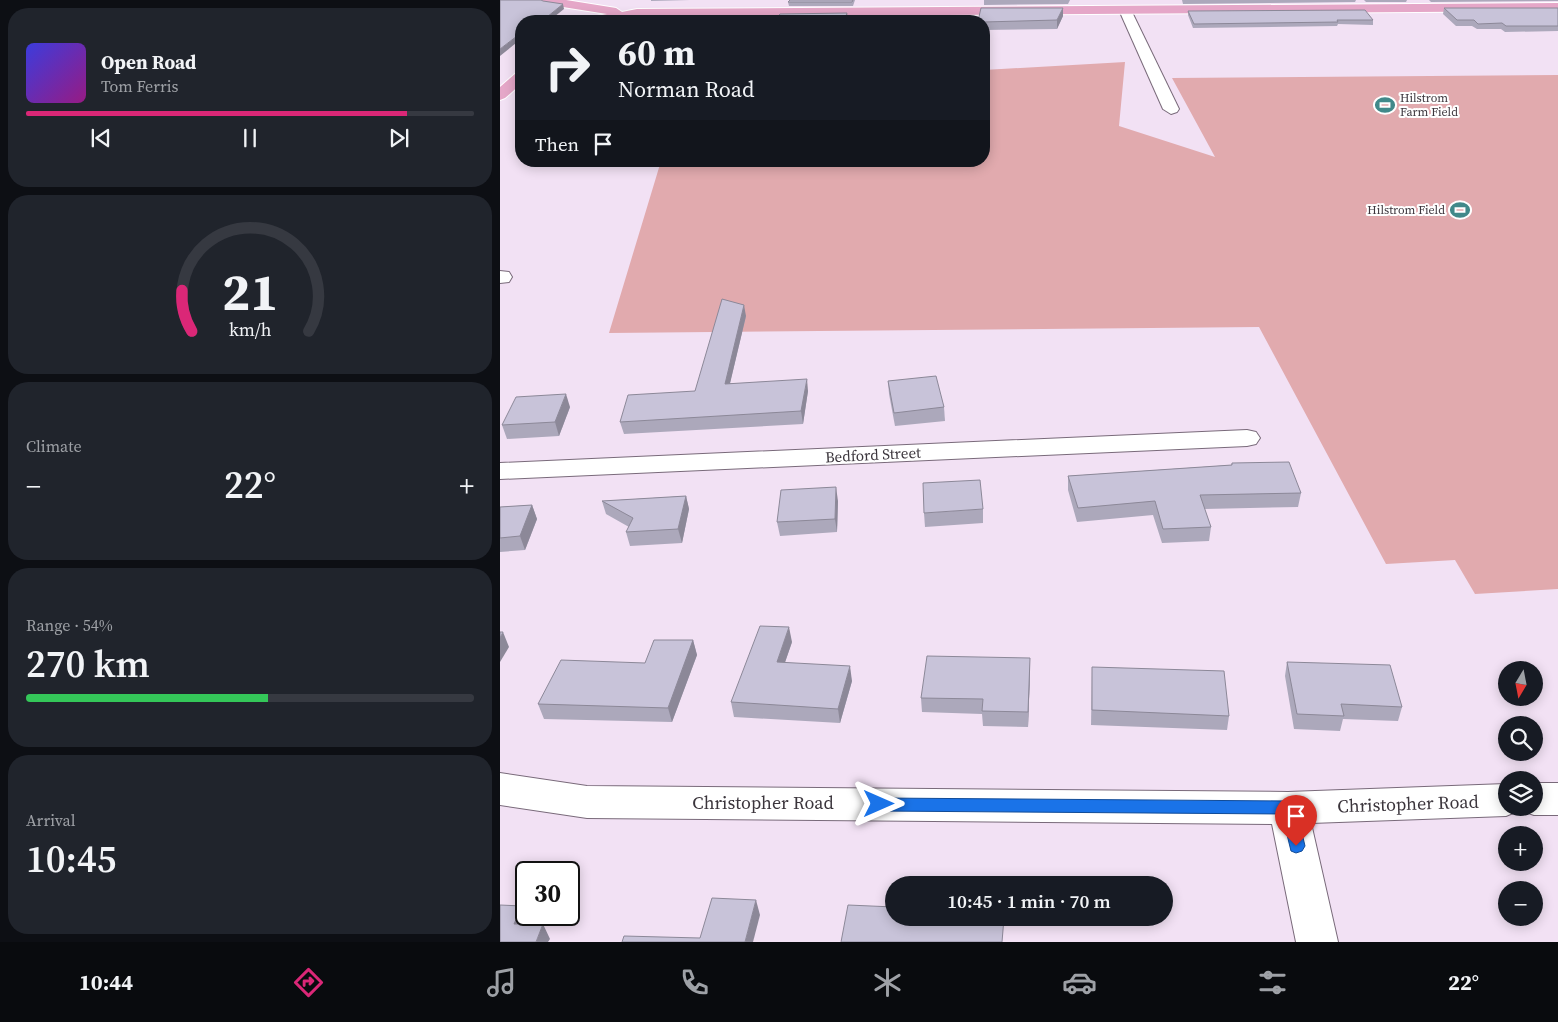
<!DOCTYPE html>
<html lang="en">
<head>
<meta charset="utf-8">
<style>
  body { margin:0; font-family:"Source Serif 4",serif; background:#20242c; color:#f1f3f6; height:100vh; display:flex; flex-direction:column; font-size:19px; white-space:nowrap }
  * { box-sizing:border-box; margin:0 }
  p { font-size:16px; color:#9ea1a6 }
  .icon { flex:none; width:28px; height:28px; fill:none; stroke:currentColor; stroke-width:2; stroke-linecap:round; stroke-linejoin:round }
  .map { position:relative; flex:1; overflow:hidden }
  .details { display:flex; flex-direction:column; gap:8px; padding:8px; background:#0d0f14; width:500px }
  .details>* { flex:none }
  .banner { position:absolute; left:15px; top:15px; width:475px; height:152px; border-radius:20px; box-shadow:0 2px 12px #0003; background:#171b24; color:#f1f3f6; overflow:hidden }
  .needle { width:32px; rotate:190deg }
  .buttons { position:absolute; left:998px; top:661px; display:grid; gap:10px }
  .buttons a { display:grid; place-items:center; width:45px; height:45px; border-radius:50%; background:#171b24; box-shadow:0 2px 12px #0003; font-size:25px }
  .speed { position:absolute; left:15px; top:861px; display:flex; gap:10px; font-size:25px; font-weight:700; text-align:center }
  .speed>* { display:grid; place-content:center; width:65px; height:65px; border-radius:50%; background:#171b24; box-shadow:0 2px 12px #0003; line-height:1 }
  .speed .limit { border:2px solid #111; border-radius:8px; background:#fff; color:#111 }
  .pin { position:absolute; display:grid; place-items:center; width:42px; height:42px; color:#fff; margin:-51px -21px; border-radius:50% 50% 50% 0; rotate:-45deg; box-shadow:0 0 5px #0007 }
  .pin .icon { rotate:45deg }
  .me { position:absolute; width:55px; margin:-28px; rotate:90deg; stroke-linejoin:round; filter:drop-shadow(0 0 4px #0008) }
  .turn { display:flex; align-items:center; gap:18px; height:105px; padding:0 20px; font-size:22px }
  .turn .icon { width:65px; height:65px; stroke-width:2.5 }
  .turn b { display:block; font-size:35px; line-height:42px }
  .then { display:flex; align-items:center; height:48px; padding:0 20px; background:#0003; gap:10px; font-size:19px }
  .big { font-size:38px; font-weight:600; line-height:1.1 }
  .details .card { flex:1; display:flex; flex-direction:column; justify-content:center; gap:8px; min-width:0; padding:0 18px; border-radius:20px; background:#20242c }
  .details .dial { align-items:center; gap:0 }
  .dial svg { height:130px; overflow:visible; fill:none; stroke:#363941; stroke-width:7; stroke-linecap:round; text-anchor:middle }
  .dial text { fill:#f1f3f6; stroke:none }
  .song { display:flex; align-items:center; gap:15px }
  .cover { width:60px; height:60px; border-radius:8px; background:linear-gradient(135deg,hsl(240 70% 55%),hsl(310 70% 35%)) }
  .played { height:5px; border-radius:2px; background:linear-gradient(90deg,#db2777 85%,#363941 85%) }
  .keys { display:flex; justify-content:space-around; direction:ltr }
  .heat { display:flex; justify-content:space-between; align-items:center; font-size:28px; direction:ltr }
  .charge { height:8px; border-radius:4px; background:linear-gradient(90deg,#34c759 54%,#363941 0) }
  .trip { position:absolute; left:385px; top:876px; width:288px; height:50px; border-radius:25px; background:#171b24; box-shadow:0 2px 12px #0003; font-weight:600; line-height:50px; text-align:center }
  .menu { display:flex; height:80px; justify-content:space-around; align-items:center; background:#090b0e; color:#9ea1a6 }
  .menu .icon { width:35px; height:35px }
  .menu .active { color:#db2777 }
  .menu b { font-size:22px; color:#f1f3f6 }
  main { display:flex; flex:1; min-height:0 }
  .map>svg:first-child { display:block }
</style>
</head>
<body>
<main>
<section class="details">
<div class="card">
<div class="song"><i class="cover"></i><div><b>Open Road</b><p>Tom Ferris</p></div></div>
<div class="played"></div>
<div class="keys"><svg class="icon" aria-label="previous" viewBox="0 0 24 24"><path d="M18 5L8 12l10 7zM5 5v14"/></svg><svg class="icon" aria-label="pause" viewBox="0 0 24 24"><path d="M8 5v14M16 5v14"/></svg><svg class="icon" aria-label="next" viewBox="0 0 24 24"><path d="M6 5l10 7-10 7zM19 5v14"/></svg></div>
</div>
<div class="card dial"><svg viewBox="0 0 100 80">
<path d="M14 69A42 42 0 1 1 86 69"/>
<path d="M14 69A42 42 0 0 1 8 44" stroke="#db2777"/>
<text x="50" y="56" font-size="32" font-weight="700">21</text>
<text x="50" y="72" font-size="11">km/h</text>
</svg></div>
<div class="card"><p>Climate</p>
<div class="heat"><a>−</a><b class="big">22°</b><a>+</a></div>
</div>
<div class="card"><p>Range · 54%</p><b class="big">270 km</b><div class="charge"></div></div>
<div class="card"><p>Arrival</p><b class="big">10:45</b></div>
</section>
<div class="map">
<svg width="1058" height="942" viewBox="0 0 1058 942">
  <rect width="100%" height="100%" fill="#f2e1f4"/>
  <polygon fill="#e1aaae" points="625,62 619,126 715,157 672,78 1058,75 1058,589 975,594 955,560 886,564 759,327 109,333 161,161 484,161 484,70"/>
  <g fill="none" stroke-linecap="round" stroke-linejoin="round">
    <defs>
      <g id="minor">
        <polygon points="625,6 631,10 679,109 677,112 671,114 663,109 619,10"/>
        <polygon points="0,271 9,272 12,277 9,282 0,283"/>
        <polygon points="747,430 756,432 760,438 756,444 747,446 0,479 0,463"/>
        <polygon points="0,773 87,786 788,792 1006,784 1006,808 1034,808 1034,783 1058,783 1058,815 1034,815 1020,810 1006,816 811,823 838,942 796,942 772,824 87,818 0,805"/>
      </g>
      <g id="major">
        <polygon points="38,0 66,0 116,8 122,12 137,9 1058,3 1058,11 137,17 112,21 86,21 87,18 107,14 44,4"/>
        <polygon points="21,72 21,84 5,98 0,100 0,87 16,73"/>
      </g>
    </defs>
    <use href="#minor" stroke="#796a7a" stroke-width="2"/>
    <use href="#major" stroke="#fff" stroke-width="2"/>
    <use href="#minor" fill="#fff" fill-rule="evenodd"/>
    <use href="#major" fill="#e5a7c8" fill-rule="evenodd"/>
  </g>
  <g fill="#aca8bb">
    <polygon points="151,0 190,0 151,1"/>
    <polygon points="355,0 353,6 289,6 288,2"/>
    <polygon points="484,0 570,0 568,4 484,5"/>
    <polygon points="682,0 856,0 855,2 683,4"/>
    <polygon points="864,0 907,0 906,2 866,2"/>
    <polygon points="929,0 1058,0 1058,1 931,2"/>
    <polygon points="563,8 563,16 557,29 484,30 484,21"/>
    <polygon points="944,8 1058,8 1058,31 1005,32 1001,29 977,29 972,26 956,26 943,14"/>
    <polygon points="688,11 873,20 873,25 838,24 837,26 693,28 688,15"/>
    <polygon points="246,316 230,383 308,391 303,424 124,434 120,422 195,391"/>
    <polygon points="388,381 444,407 445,421 395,426 389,394"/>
    <polygon points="70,407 59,436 7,439 2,425"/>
    <polygon points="732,463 801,493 798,507 704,509 711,527 709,541 662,543 653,515 577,522 568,490 568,476 731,465"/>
    <polygon points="186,496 189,509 182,543 130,546 126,532 129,527 106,514 102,501"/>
    <polygon points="338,501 337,532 280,536 277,522"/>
    <polygon points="32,505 37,519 25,550 0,552 0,507"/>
    <polygon points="483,509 483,523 425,527 424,513"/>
    <polygon points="193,640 197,655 172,722 44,719 38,704 145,663"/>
    <polygon points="292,642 285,662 352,681 340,723 234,717 231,702"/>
    <polygon points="787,662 902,707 898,721 843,719 840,731 794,729 785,676"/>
    <polygon points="592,667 729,716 727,730 591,725"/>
    <polygon points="530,673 528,727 483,726 482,714 422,712 421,698"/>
  </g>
  <g fill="#8c8898">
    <polygon points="63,4 64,9 49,21 42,21"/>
    <polygon points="563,8 563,16 557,29 557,20"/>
    <polygon points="347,13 348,18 346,21 344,21"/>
    <polygon points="21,33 21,39 0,56 0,49"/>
    <polygon points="244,305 246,316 227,396 225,384"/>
    <polygon points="307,379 308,391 303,424 301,411"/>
    <polygon points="66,394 70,407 59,436 55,422"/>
    <polygon points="336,487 338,501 337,532 335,519"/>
    <polygon points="186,496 189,509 182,543 178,529"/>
    <polygon points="32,505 37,519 25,550 20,536"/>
    <polygon points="289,627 292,642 280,677 277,662"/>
    <polygon points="3,632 9,647 0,662 0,638"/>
    <polygon points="193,640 197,655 172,722 168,708"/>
    <polygon points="530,658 530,673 528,727 528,712"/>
    <polygon points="350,666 352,681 340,723 338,709"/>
    <polygon points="256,900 260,915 253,942 245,942"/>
    <polygon points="22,906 29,920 21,938 14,924"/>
    <polygon points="43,924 50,939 48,942 36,942"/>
  </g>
  <g fill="#c8c3d9" stroke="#8c8898">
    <polygon points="0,0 41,0 43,1 63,4 42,21 21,21 21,33 0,49"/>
    <polygon points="290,0 353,0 352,2 288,2"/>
    <polygon points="481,8 563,8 557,20 484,22 484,21 478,21"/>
    <polygon points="944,8 1058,8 1058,26 1006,26 1002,23 978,24 974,20 957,20"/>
    <polygon points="865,10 873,20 837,20 838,22 694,24 688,11"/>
    <polygon points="347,13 344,21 274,21 280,14"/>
    <polygon points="222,299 244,305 225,384 307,379 301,411 120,422 128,395 195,391"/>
    <polygon points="436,376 444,407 394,413 388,381"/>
    <polygon points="66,394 55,422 2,425 16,397"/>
    <polygon points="789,462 801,493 700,495 711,527 663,529 655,501 578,508 568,476 732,465 732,463"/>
    <polygon points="480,480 483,509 424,513 423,483"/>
    <polygon points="336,487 335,519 277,522 281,490"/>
    <polygon points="186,496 178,529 126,532 133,518 102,501"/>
    <polygon points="32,505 20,536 0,538 0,507"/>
    <polygon points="260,626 289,627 277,662 350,666 338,709 231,702"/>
    <polygon points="0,632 3,632 0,638"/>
    <polygon points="154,640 193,640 168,708 38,704 61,660 145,663"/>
    <polygon points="427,656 530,658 528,712 482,711 483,699 421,698"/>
    <polygon points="787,662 890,665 902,707 841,704 844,716 797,714"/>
    <polygon points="592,667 724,671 729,716 592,710"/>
    <polygon points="212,898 256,900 245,942 122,942 124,936 200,938"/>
    <polygon points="0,905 22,906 14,924 43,924 36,942 0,942"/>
    <polygon points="348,905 394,907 394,918 504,918 502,942 341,942"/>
  </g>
  <polygon fill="#1a73e8" stroke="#114b97" points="379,798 788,801 794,803 796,808 805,846 802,851 796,853 791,851 782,814 379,811 374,809 371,804 374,799"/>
  <defs>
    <symbol id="stadium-bare" viewBox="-9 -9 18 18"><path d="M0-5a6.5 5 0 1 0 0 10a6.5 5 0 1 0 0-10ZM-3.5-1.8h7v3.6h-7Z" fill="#41898a" stroke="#fff" stroke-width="2.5" paint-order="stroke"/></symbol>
  </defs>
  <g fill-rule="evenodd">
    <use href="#stadium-bare" x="871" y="91" width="28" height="28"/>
    <use href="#stadium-bare" x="946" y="196" width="28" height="28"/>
  </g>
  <g text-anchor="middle" stroke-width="4" stroke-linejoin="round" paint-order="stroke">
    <g font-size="12" fill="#3b353c" stroke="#fff" text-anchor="start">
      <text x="900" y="102">Hilstrom<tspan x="900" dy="14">Farm Field</tspan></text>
      <text x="945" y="214" text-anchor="end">Hilstrom Field</text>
    </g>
    <g font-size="15" fill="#3b353c" stroke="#fff">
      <text transform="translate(373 455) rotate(-3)" y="5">Bedford Street</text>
    </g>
    <g font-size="18" fill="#3b353c" stroke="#fff">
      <text x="263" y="809">Christopher Road</text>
      <text transform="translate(908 804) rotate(-2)" y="6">Christopher Road</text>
    </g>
  </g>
</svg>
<div class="buttons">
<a><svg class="needle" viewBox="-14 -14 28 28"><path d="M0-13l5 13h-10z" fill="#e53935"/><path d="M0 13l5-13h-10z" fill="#9ea1a6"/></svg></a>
<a><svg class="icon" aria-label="search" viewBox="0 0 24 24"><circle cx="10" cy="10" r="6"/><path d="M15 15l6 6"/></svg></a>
<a><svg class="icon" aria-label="layers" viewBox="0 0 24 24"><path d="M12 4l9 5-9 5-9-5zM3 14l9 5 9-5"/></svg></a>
<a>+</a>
<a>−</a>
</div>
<div class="speed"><div class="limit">30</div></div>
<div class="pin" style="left:796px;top:846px;background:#d93025"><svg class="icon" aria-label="arrive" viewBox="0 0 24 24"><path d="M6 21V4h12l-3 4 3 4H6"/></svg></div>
<svg class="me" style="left:379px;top:804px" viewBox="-20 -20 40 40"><path d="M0-17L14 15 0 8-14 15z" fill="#1a73e8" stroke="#fff" stroke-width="4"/></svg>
<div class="trip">10:45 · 1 min · 70 m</div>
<div class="banner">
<div class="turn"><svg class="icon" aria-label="right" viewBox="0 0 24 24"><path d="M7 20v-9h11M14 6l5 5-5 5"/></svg><div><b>60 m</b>Norman Road</div></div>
<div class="then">Then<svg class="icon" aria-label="arrive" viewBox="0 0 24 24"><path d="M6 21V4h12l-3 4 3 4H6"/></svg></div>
</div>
</div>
</main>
<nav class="menu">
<b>10:44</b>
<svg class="icon active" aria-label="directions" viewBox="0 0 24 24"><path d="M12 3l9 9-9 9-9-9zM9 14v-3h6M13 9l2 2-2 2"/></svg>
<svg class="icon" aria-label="music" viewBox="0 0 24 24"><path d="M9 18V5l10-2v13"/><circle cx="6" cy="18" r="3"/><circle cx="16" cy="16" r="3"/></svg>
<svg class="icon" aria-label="phone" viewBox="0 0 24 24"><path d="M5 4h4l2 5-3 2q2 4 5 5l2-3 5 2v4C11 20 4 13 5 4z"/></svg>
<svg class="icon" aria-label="climate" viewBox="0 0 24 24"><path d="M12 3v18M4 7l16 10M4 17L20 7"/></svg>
<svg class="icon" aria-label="car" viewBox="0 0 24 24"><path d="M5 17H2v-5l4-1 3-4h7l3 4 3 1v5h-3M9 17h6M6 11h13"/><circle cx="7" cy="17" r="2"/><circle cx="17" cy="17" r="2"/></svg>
<svg class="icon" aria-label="filters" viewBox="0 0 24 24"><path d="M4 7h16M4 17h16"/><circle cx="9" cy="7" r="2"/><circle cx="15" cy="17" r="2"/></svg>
<b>22°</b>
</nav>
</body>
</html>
